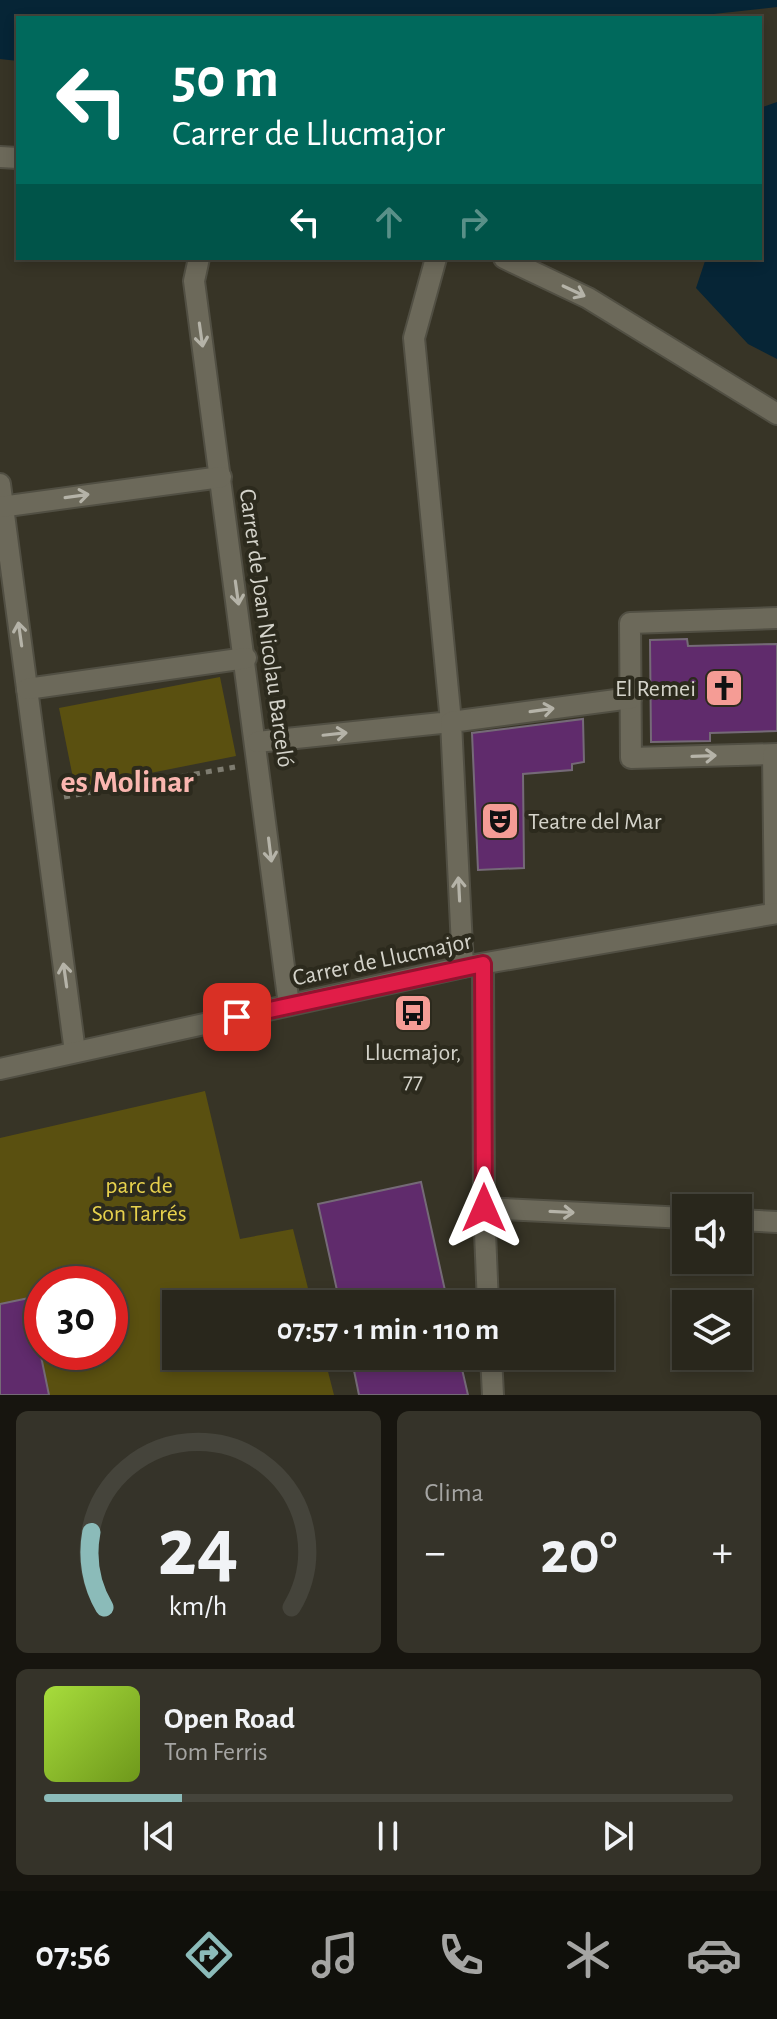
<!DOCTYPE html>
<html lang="es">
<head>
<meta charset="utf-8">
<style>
  body { margin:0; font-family:"Alegreya Sans",sans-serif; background:#353329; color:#f1f3f6; height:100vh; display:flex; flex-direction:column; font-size:30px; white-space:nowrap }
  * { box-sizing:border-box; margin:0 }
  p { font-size:26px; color:#a5a5a3 }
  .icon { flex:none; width:44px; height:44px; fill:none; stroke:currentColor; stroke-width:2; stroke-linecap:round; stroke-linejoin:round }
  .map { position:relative; height:1395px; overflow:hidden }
  .drawer { display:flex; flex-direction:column; gap:16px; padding:16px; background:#17150f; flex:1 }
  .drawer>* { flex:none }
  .banner { position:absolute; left:16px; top:16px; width:746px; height:244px; border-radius:0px; box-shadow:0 4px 12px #0003,0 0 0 2px #45443b; background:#00695c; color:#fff; overflow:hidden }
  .tools { position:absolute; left:672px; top:1194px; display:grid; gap:16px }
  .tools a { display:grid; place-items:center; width:80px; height:80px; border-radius:0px; background:#29271c; box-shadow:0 4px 12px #0003,0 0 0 2px #45443b; font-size:40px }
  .speed { position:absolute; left:24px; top:1266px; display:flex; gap:16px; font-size:40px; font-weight:700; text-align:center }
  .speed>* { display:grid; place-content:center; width:104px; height:104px; border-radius:50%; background:#29271c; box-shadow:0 4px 12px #0003,0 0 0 2px #45443b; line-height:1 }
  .speed .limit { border:12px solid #d22; background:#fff; color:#111 }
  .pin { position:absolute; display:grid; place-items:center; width:68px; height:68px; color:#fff; margin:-34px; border-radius:16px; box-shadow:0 4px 12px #0006 }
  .me { position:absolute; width:88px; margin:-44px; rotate:0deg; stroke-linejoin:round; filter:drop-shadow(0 0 6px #0008) }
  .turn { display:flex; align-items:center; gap:28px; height:168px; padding:0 24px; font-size:36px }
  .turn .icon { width:104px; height:104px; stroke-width:2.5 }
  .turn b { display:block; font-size:56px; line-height:68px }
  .lanes { display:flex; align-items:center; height:76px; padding:0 24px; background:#0003; justify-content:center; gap:40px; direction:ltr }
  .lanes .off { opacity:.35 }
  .big { font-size:60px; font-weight:700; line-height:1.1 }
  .drawer .tile { flex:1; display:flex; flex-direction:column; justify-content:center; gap:12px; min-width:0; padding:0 28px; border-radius:12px; background:#353329 }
  .drawer .dial { align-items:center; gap:0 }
  .dial svg { height:208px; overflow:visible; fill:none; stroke:#45443b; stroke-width:7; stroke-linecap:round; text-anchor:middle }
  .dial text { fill:#f1f3f6; stroke:none }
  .song { display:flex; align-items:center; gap:24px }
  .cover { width:96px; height:96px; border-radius:12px; background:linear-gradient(135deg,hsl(80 70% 55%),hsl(80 70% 35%)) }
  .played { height:8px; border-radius:4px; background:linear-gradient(90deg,#8bbbb9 20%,#45443b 20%) }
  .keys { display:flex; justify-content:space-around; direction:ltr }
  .heat { display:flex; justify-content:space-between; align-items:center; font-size:44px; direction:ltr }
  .drawer .tiles { flex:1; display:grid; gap:16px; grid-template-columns:1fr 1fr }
  .tile:last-child { grid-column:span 2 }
  .trip { position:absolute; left:162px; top:1290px; width:452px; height:80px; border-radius:0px; background:#29271c; box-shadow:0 4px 12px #0003,0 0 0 2px #45443b; font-weight:700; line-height:80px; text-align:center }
  .tabs { display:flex; height:128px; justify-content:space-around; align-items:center; background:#10100b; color:#a5a5a3 }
  .tabs .icon { width:56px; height:56px }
  .tabs .current { color:#8bbbb9 }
  .tabs b { font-size:36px; color:#f1f3f6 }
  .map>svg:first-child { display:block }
</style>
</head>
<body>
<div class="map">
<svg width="777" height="1395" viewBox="0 0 777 1395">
  <rect width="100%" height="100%" fill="#373426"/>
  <g fill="#5a5010" fill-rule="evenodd">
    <polygon points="220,677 236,756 75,788 59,708"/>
    <path d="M205,1091L240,1239L293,1229L312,1304H176V1356H324L334,1395H0V1138ZM42,1284H110V1352H42Z"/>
  </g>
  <g fill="#062536">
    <polygon points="0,0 777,0 777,7 677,18 18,18 18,61 0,59"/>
    <polygon points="777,102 777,359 748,344 696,288 706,258 760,258 760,108"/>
  </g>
  <g fill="#602b6c" stroke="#756a77" stroke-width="2">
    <polygon points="687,639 688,646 777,644 777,731 710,733 710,741 651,742 650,640"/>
    <polygon points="583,719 584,762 572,764 572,770 523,774 524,868 478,870 472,733"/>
    <polygon points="421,1182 448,1304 340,1304 318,1204"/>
    <polygon points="29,1298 49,1395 0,1395 0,1304"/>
    <polygon points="351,1356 459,1356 468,1395 359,1395"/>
  </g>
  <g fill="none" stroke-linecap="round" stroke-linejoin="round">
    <defs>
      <g id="street">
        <polyline points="0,157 18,158"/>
        <polyline points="199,258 194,281 289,1005"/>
        <polyline points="504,258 588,298 777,414"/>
        <polyline points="0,484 75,1052"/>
        <polyline points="0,507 221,477"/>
        <polyline points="777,618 630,623 631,758 777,754"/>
        <polyline points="27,689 246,658"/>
        <polyline points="257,742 451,722 414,338 436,258"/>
        <polyline points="773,755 775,913"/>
        <polyline points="483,964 484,1208 488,1304"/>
        <polyline points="463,967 451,722 631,698"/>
        <polyline points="484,1208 686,1218"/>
        <polyline points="738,1220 777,1222"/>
        <polyline points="491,1356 493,1395"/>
      </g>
      <polyline id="secondary" points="0,1069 463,967 777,913"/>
    </defs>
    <use href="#street" stroke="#514f43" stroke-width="24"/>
    <use href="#secondary" stroke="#514f43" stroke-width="24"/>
    <polyline stroke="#7e7c70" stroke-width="5" stroke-dasharray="6 6" stroke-linecap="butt" points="64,797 235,767"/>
    <use href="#street" stroke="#6c695a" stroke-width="20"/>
    <use href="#secondary" stroke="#6c695a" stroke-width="20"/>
  </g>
  <defs><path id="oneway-shaft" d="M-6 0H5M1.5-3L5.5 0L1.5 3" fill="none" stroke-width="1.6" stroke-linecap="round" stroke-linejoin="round" transform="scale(2)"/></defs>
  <g stroke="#b5b3a8">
    <use href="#oneway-shaft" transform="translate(574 291) rotate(25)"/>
    <use href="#oneway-shaft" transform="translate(201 335) rotate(82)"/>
    <use href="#oneway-shaft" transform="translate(77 496) rotate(-8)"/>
    <use href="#oneway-shaft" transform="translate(237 593) rotate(82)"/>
    <use href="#oneway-shaft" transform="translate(20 634) rotate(-98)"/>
    <use href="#oneway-shaft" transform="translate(542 710) rotate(-8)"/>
    <use href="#oneway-shaft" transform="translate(335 734) rotate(-6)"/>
    <use href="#oneway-shaft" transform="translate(704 756) rotate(-2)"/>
    <use href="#oneway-shaft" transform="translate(270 850) rotate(83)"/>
    <use href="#oneway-shaft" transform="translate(459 889) rotate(-93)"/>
    <use href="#oneway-shaft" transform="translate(65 975) rotate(-98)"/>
    <use href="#oneway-shaft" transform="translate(562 1212) rotate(3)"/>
  </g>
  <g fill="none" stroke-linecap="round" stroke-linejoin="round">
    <defs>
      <polyline id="route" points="237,1017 483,964 484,1208"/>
    </defs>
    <use href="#route" stroke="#92132f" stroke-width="20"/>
    <use href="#route" stroke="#e11d48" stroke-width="14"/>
  </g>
  <defs>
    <symbol id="church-square" viewBox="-11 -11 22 22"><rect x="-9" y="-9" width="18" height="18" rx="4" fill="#f59c95" stroke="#2c2a1d"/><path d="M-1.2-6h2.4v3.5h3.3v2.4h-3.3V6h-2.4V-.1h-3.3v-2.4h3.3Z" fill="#111"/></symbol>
    <symbol id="theatre-square" viewBox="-11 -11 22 22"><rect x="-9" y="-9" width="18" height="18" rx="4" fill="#f59c95" stroke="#2c2a1d"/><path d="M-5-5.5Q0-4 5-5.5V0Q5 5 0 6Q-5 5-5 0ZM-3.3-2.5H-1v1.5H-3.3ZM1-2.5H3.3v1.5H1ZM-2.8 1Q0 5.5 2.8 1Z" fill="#111"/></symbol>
    <symbol id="bus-square" viewBox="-11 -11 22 22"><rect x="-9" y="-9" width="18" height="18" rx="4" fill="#f59c95" stroke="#2c2a1d"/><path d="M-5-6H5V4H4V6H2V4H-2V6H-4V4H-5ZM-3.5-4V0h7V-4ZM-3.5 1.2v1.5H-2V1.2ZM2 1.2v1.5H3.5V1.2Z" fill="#111"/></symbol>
  </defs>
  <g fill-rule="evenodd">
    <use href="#church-square" x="702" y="666" width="44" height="44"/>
    <use href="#theatre-square" x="478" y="799" width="44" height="44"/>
    <use href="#bus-square" x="391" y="991" width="44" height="44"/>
  </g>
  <g text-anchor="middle" stroke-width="8" stroke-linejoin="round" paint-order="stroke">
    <g font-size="24" fill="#d4d3ca" stroke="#2c2a1d">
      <text transform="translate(267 628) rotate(82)" y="8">Carrer de Joan Nicolau Barceló</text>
      <text transform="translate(382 959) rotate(-12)" y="8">Carrer de Llucmajor</text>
    </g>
    <g font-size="24" fill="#d4d3ca" stroke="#2c2a1d" text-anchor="end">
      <text x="696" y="696">El Remei</text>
      <text x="528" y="829" text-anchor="start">Teatre del Mar</text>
      <text x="413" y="1060" text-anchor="middle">Llucmajor,<tspan x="413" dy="28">77</tspan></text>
    </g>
    <g font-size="24" fill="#e7d14d" stroke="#2c2a1d">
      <text x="139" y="1193">parc de<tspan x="139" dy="28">Son Tarrés</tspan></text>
    </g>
    <g font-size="32" font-weight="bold" fill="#fab6b0" stroke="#2c2a1d">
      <text x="127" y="792">es Molinar</text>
    </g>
  </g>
</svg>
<div class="tools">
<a><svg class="icon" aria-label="sound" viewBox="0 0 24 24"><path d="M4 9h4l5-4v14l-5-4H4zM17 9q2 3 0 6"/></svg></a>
<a><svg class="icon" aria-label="layers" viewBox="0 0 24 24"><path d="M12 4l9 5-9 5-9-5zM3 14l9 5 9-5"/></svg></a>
</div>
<div class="speed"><div class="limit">30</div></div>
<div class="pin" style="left:237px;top:1017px;background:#d93025"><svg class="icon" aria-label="arrive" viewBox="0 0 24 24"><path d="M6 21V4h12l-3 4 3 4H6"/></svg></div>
<svg class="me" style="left:484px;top:1208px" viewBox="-20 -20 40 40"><path d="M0-17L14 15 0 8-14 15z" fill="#e11d48" stroke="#fff" stroke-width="4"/></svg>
<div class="trip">07:57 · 1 min · 110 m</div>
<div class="banner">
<div class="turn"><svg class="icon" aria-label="left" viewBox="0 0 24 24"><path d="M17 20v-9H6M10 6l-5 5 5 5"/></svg><div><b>50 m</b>Carrer de Llucmajor</div></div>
<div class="lanes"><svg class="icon" aria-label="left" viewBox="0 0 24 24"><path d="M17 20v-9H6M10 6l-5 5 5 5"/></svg><svg class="icon off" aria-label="ahead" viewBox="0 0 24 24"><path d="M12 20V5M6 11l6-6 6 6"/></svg><svg class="icon off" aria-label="right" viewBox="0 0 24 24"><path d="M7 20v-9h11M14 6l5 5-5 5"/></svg></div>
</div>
</div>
<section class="drawer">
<div class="tiles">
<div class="tile dial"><svg viewBox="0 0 100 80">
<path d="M14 69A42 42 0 1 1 86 69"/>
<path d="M14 69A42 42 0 0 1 9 40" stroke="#8bbbb9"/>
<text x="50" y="56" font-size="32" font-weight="700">24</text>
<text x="50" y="72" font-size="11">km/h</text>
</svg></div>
<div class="tile"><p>Clima</p>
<div class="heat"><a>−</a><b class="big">20°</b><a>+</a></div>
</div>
<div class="tile">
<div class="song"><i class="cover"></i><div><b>Open Road</b><p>Tom Ferris</p></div></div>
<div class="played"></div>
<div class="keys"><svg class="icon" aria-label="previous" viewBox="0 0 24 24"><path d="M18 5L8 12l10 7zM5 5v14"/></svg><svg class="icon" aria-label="pause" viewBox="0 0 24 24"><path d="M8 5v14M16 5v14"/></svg><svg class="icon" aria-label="next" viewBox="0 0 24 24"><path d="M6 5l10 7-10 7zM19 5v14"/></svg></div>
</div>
</div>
</section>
<nav class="tabs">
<b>07:56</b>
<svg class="icon current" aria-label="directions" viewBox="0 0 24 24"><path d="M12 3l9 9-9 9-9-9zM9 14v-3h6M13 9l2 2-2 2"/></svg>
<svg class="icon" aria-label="music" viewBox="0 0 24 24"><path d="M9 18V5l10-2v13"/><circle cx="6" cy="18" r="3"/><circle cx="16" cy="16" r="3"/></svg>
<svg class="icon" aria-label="phone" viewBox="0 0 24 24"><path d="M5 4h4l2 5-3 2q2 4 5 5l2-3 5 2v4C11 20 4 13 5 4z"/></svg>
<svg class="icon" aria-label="climate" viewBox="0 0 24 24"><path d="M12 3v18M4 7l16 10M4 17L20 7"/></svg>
<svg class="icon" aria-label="car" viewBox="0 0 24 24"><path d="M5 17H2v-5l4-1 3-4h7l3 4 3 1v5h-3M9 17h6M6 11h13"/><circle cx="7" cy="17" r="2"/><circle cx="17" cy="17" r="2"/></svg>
</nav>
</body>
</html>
